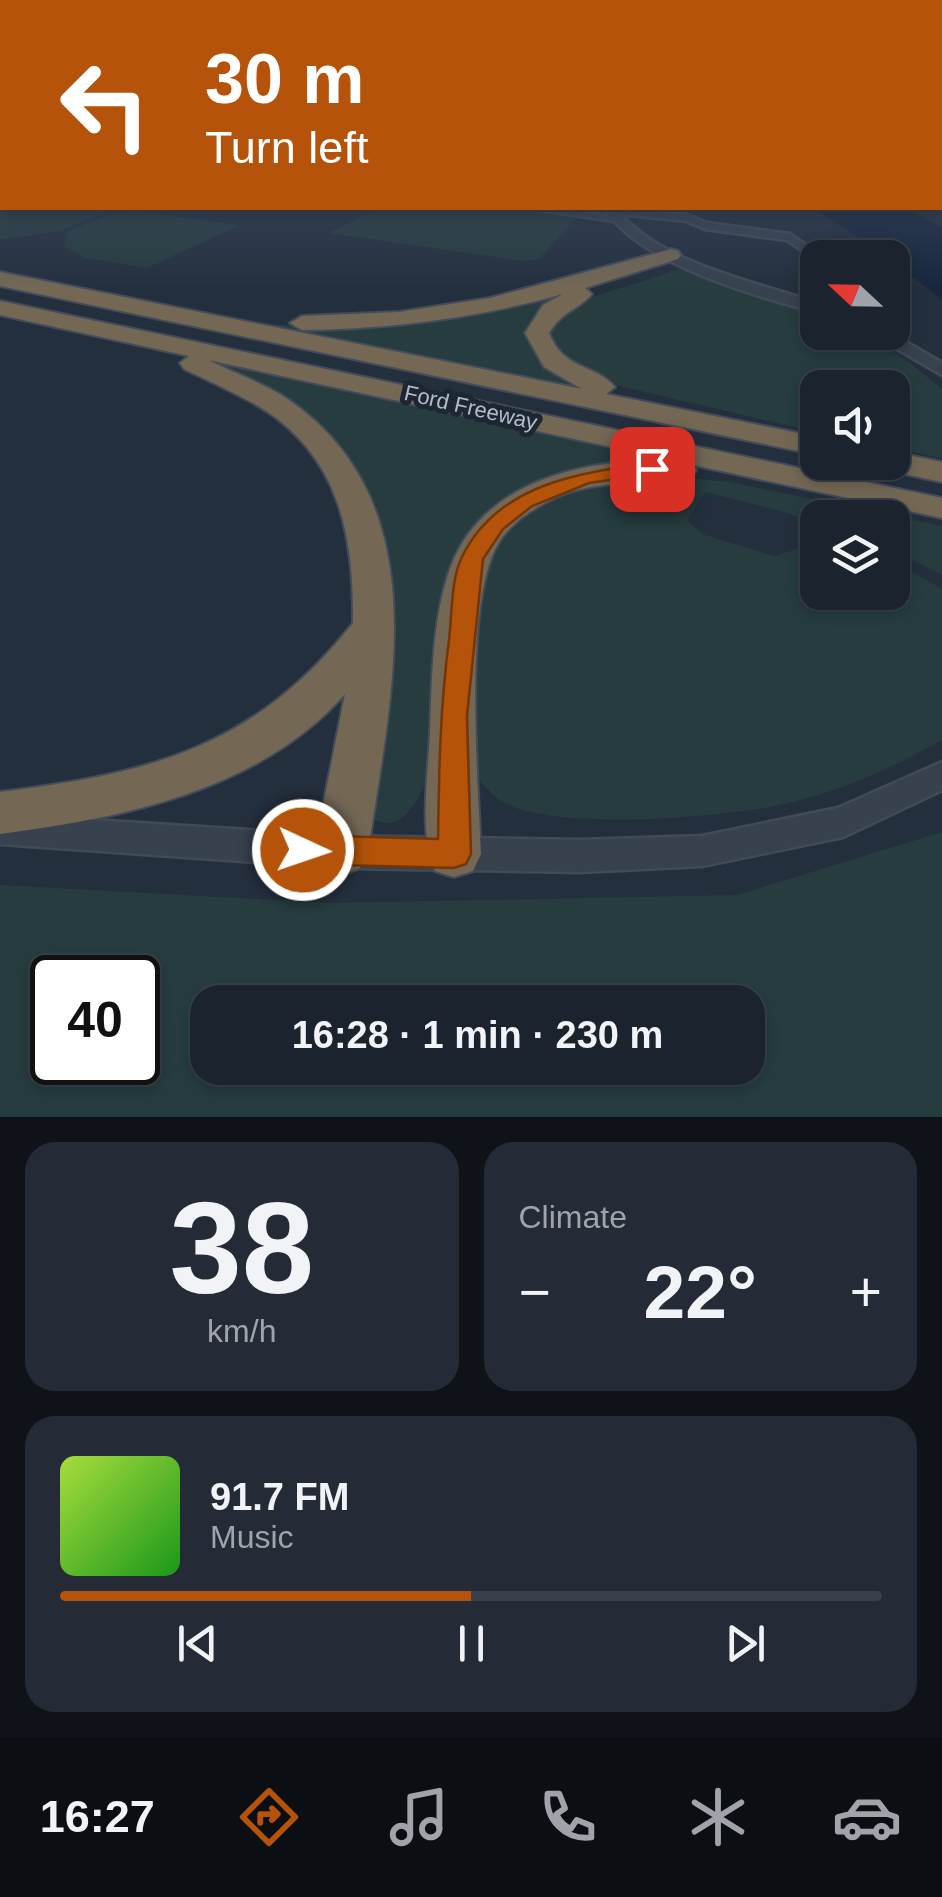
<!DOCTYPE html>
<html lang="en">
<head>
<meta charset="utf-8">
<style>
  body { margin:0; font-family:Arial,sans-serif; background:#242b36; color:#f1f3f6; height:100vh; display:flex; flex-direction:column; font-size:38px; white-space:nowrap }
  * { box-sizing:border-box; margin:0 }
  p { font-size:32px; color:#a0a4aa }
  .icon { flex:none; width:55px; height:55px; fill:none; stroke:currentColor; stroke-width:2; stroke-linecap:round; stroke-linejoin:round }
  .map { position:relative; height:1117px; overflow:hidden }
  .sheet { display:flex; flex-direction:column; gap:25px; padding:25px; background:#0f1319; flex:1 }
  .sheet>* { flex:none }
  .hud { position:absolute; left:0px; top:0px; width:942px; height:210px; box-shadow:0 5px 15px #0003,0 0 0 2px #39404a; background:#b45309; color:#fff; overflow:hidden }
  .needle { width:65px; rotate:292deg }
  .fabs { position:absolute; left:800px; top:240px; display:grid; gap:20px }
  .fabs a { display:grid; place-items:center; width:110px; height:110px; border-radius:20px; background:#1b232e; box-shadow:0 5px 15px #0003,0 0 0 2px #39404a; font-size:50px }
  .speed { position:absolute; left:30px; top:955px; display:flex; gap:20px; font-size:50px; font-weight:700; text-align:center }
  .speed>* { display:grid; place-content:center; width:130px; height:130px; border-radius:50%; background:#1b232e; box-shadow:0 5px 15px #0003,0 0 0 2px #39404a; line-height:1 }
  .speed .limit { border:5px solid #111; border-radius:15px; background:#fff; color:#111 }
  .pin { position:absolute; display:grid; place-items:center; width:85px; height:85px; color:#fff; margin:-42px; border-radius:20px; box-shadow:0 5px 15px #0006 }
  .me { position:absolute; width:110px; margin:-55px; rotate:93deg; stroke-linejoin:round; filter:drop-shadow(0 0 8px #0008) }
  .turn { display:flex; align-items:center; gap:35px; height:210px; padding:0 40px; font-size:45px }
  .turn .icon { width:130px; height:130px; stroke-width:2.5 }
  .turn b { display:block; font-size:70px; line-height:85px }
  .big { font-size:75px; font-weight:700; line-height:1.1 }
  .sheet .tile { flex:1; display:flex; flex-direction:column; justify-content:center; gap:15px; min-width:0; padding:0 35px; border-radius:30px; background:#242b36 }
  .sheet .dial { align-items:center; gap:0 }
  .dial b { font-size:130px; line-height:1 }
  .song { display:flex; align-items:center; gap:30px }
  .cover { width:120px; height:120px; border-radius:15px; background:linear-gradient(135deg,hsl(80 70% 55%),hsl(120 70% 35%)) }
  .played { height:10px; border-radius:5px; background:linear-gradient(90deg,#b45309 50%,#39404a 50%) }
  .keys { display:flex; justify-content:space-around; direction:ltr }
  .heat { display:flex; justify-content:space-between; align-items:center; font-size:55px; direction:ltr }
  .sheet .tiles { flex:1; display:grid; gap:25px; grid-template-columns:1fr 1fr }
  .tile:last-child { grid-column:span 2 }
  .trip { position:absolute; left:190px; top:985px; width:575px; height:100px; border-radius:30px; background:#1b232e; box-shadow:0 5px 15px #0003,0 0 0 2px #39404a; font-weight:700; line-height:100px; text-align:center }
  .tabs { display:flex; height:160px; justify-content:space-around; align-items:center; background:#0b0e12; color:#a0a4aa }
  .tabs .icon { width:70px; height:70px }
  .tabs .active { color:#b45309 }
  .tabs b { font-size:45px; color:#f1f3f6 }
  .map>svg:first-child { display:block }
</style>
</head>
<body>
<div class="map">
<svg width="942" height="1117" viewBox="0 0 942 1117">
  <rect width="100%" height="100%" fill="#242f3e"/>
  <g fill="#263c3f" fill-rule="evenodd">
    <polygon points="0,201 2,208 74,208 105,212 63,230 0,240"/>
    <polygon points="378,208 508,208 577,217 539,259 524,261 329,233"/>
    <polygon points="136,211 240,225 147,268 85,258 64,246 68,231 113,213"/>
    <path d="M678,270L701,272L817,317L818,332C875,333 899,353 942,389V458L893,448L892,388H818L817,432L615,385L572,366L547,337L548,327L582,300Z"/>
    <path d="M574,288C507,328 517,347 578,384L576,387L260,324L315,326Z"/>
    <path d="M208,360L650,457L652,461L499,504L427,779C415,807 398,839 365,814L387,558L377,511L360,476L325,431L275,392Z"/>
    <path d="M662,475L729,482L942,526V575L893,550L892,518H818L817,525L788,513L705,492L687,521L702,534L774,556L817,543L818,592H892L893,561L942,589V740C889,770 830,796 770,807C706,818 576,828 516,808C497,801 487,790 475,774L479,605L484,569L498,540L526,512L563,492Z"/>
    <path d="M942,832V1117H0V885L332,903L737,895ZM52,978H138V1062H52ZM748,1002V1068H208V1002Z"/>
  </g>
  <polygon fill="#17263c" points="814,208 904,208 942,228 942,299 893,262 892,258 887,257"/>
  <g fill="none" stroke-linecap="round" stroke-linejoin="round">
    <defs>
      <g id="minor">
        <rect x="0" y="137" width="2" height="4"/>
        <rect x="940" y="138" width="2" height="4"/>
        <rect x="940" y="159" width="2" height="4"/>
        <polygon points="2,194 2,200 0,201 0,195"/>
        <polygon points="527,208 552,208 619,218 614,221"/>
        <polygon points="607,208 688,215 707,223 790,234 825,258 816,260 787,240 705,229 686,221 610,213"/>
      </g>
      <g id="tertiary">
        <path d="M603,208H615C660,264 752,281 818,303V313C750,294 645,266 603,208Z"/>
        <polygon points="868,332 889,332 942,363 942,375"/>
        <polygon points="942,762 942,790 843,837 702,866 581,872 341,868 0,844 0,814 341,836 581,840 702,836 838,808"/>
      </g>
      <g id="motorway">
        <path d="M671,249L678,251L681,255L678,259L585,288L592,294C577,311 563,310 549,333C564,371 594,363 615,387L606,394L818,437V455L0,286V272L582,389L544,367L525,333L543,305L563,294C477,318 391,329 302,330L290,323L302,316L399,312L490,298Z"/>
        <path d="M0,301L942,498V518L693,465L696,470L692,477C646,488 603,477 557,497C535,507 510,523 498,544C463,603 478,782 481,854L473,871L454,877L435,871C419,837 428,772 430,734C432,680 432,617 451,566C485,478 588,459 672,460L208,360C232,372 260,382 283,396C442,501 390,695 368,852L360,868L341,875L322,868L314,852L345,694C259,791 122,818 0,834V792C152,773 254,748 353,623C354,536 340,456 260,407C236,393 209,381 184,369L180,363L189,356L0,315Z"/>
        <polygon points="892,452 942,462 942,482 881,469 876,462 892,462"/>
      </g>
    </defs>
    <use href="#minor" stroke="#414a57" stroke-width="5"/>
    <use href="#tertiary" stroke="#414a57" stroke-width="5"/>
    <use href="#motorway" stroke="#434c59" stroke-width="4"/>
    <use href="#minor" fill="#38414e" fill-rule="evenodd"/>
    <use href="#tertiary" fill="#38414e" fill-rule="evenodd"/>
    <use href="#motorway" fill="#746855" fill-rule="evenodd"/>
  </g>
  <linearGradient id="sky" x2="0" y2="1"><stop stop-color="#141a22"/><stop offset="0.46" stop-color="#3f4d63"/><stop offset="1" stop-color="#3f4d63" stop-opacity="0"/></linearGradient>
  <rect width="942" height="290" fill="url(#sky)"/>
  <path fill="#b45309" stroke="#753606" stroke-width="2.5" d="M652,463L659,465V473L589,483L532,506L503,529L483,559L467,716L471,854L466,864L454,868L303,864L292,859L287,850L292,840L303,835L438,839C439,772 440,707 449,640C452,615 451,578 462,557C497,484 581,472 652,463Z"/>
  <g text-anchor="middle" stroke-width="10" stroke-linejoin="round" paint-order="stroke">
    <g font-size="22" fill="#b4bcc9" stroke="#1d2633">
      <text transform="translate(471 407) rotate(13)" y="8">Ford Freeway</text>
    </g>
  </g>
</svg>
<div class="fabs">
<a><svg class="needle" viewBox="-14 -14 28 28"><path d="M0-13l5 13h-10z" fill="#e53935"/><path d="M0 13l5-13h-10z" fill="#a0a4aa"/></svg></a>
<a><svg class="icon" aria-label="sound" viewBox="0 0 24 24"><path d="M4 9h4l5-4v14l-5-4H4zM17 9q2 3 0 6"/></svg></a>
<a><svg class="icon" aria-label="layers" viewBox="0 0 24 24"><path d="M12 4l9 5-9 5-9-5zM3 14l9 5 9-5"/></svg></a>
</div>
<div class="speed"><div class="limit">40</div></div>
<div class="pin" style="left:652px;top:469px;background:#d93025"><svg class="icon" aria-label="arrive" viewBox="0 0 24 24"><path d="M6 21V4h12l-3 4 3 4H6"/></svg></div>
<svg class="me" style="left:303px;top:850px" viewBox="-20 -20 40 40"><circle r="17" fill="#b45309" stroke="#fff" stroke-width="3"/><path d="M0-11L8 9 0 5-8 9z" fill="#fff"/></svg>
<div class="trip">16:28 · 1 min · 230 m</div>
<div class="hud">
<div class="turn"><svg class="icon" aria-label="left" viewBox="0 0 24 24"><path d="M17 20v-9H6M10 6l-5 5 5 5"/></svg><div><b>30 m</b>Turn left</div></div>
</div>
</div>
<section class="sheet">
<div class="tiles">
<div class="tile dial"><b>38</b><p>km/h</p></div>
<div class="tile"><p>Climate</p>
<div class="heat"><a>−</a><b class="big">22°</b><a>+</a></div>
</div>
<div class="tile">
<div class="song"><i class="cover"></i><div><b>91.7 FM</b><p>Music</p></div></div>
<div class="played"></div>
<div class="keys"><svg class="icon" aria-label="previous" viewBox="0 0 24 24"><path d="M18 5L8 12l10 7zM5 5v14"/></svg><svg class="icon" aria-label="pause" viewBox="0 0 24 24"><path d="M8 5v14M16 5v14"/></svg><svg class="icon" aria-label="next" viewBox="0 0 24 24"><path d="M6 5l10 7-10 7zM19 5v14"/></svg></div>
</div>
</div>
</section>
<nav class="tabs">
<b>16:27</b>
<svg class="icon active" aria-label="directions" viewBox="0 0 24 24"><path d="M12 3l9 9-9 9-9-9zM9 14v-3h6M13 9l2 2-2 2"/></svg>
<svg class="icon" aria-label="music" viewBox="0 0 24 24"><path d="M9 18V5l10-2v13"/><circle cx="6" cy="18" r="3"/><circle cx="16" cy="16" r="3"/></svg>
<svg class="icon" aria-label="phone" viewBox="0 0 24 24"><path d="M5 4h4l2 5-3 2q2 4 5 5l2-3 5 2v4C11 20 4 13 5 4z"/></svg>
<svg class="icon" aria-label="climate" viewBox="0 0 24 24"><path d="M12 3v18M4 7l16 10M4 17L20 7"/></svg>
<svg class="icon" aria-label="car" viewBox="0 0 24 24"><path d="M5 17H2v-5l4-1 3-4h7l3 4 3 1v5h-3M9 17h6M6 11h13"/><circle cx="7" cy="17" r="2"/><circle cx="17" cy="17" r="2"/></svg>
</nav>
</body>
</html>
